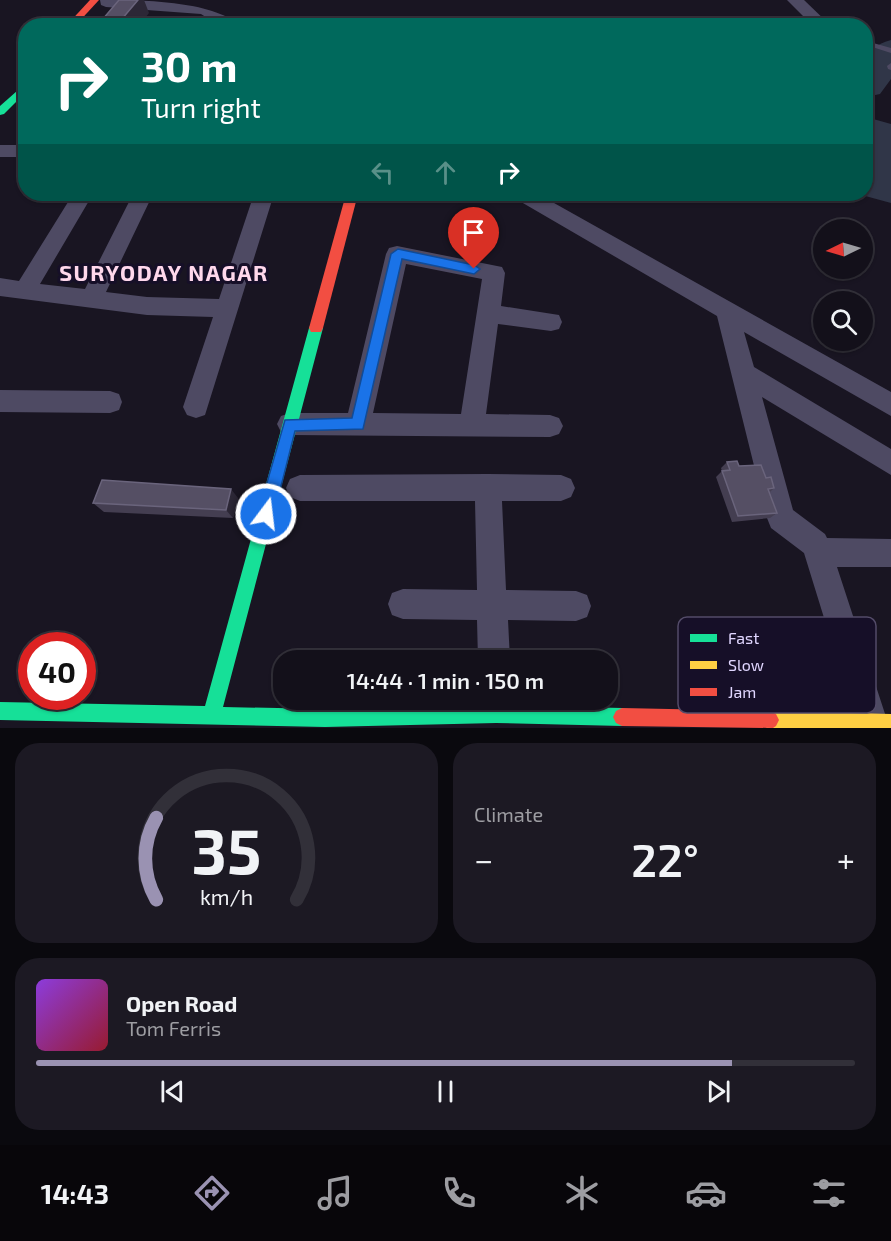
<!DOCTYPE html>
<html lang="en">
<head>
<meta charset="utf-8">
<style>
  body { margin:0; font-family:"Exo 2",sans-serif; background:#1c1923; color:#f1f3f6; height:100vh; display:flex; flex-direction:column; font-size:22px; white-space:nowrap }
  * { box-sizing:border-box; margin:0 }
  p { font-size:20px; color:#9d9da2 }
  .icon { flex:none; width:33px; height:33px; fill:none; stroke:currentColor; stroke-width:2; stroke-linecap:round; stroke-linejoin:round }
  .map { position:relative; height:728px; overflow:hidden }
  .panel { display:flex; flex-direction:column; gap:15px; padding:15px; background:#0a090e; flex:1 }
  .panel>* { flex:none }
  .banner { position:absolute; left:18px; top:18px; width:855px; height:183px; border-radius:24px; box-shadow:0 2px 4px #0004,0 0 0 2px #323039; background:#00695c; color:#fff; overflow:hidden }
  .needle { width:39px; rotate:265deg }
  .tools { position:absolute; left:813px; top:219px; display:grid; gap:12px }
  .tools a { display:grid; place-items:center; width:60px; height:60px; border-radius:50%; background:#13101a; box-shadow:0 2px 4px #0004,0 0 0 2px #323039; font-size:30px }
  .speed { position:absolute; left:18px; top:632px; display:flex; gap:12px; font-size:30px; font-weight:700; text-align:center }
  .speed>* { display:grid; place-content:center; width:78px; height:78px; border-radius:50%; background:#13101a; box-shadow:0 2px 4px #0004,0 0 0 2px #323039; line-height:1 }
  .speed .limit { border:9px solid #d22; background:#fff; color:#111 }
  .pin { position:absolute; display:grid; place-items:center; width:51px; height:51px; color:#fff; margin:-62px -26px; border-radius:50% 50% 50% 0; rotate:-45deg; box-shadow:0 0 6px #0007 }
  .pin .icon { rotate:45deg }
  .me { position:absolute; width:66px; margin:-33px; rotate:15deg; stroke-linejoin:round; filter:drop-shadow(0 0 4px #0008) }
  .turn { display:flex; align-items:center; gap:21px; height:126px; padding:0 24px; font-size:27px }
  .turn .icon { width:78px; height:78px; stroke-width:2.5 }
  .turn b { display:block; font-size:42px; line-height:51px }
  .lanes { display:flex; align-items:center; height:57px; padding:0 24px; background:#0003; justify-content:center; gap:30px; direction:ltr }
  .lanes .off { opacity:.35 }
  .big { font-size:45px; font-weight:600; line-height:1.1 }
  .panel .widget { flex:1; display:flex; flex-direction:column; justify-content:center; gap:9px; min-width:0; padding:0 21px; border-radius:24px; background:#1c1923 }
  .panel .dial { align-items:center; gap:0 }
  .dial svg { height:156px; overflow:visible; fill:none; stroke:#323039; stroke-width:7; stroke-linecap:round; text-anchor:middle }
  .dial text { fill:#f1f3f6; stroke:none }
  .song { display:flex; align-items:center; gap:18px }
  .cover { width:72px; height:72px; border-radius:9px; background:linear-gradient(135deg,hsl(270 70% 55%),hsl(350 70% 35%)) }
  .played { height:6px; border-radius:3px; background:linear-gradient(90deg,#9a92b2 85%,#323039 85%) }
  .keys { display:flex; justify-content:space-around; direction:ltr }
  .heat { display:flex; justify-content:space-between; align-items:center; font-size:33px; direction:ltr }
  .panel .tiles { flex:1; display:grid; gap:15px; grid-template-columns:1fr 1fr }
  .widget:last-child { grid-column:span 2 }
  .trip { position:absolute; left:273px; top:650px; width:345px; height:60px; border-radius:24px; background:#13101a; box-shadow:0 2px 4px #0004,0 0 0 2px #323039; font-weight:600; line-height:60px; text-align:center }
  .dock { display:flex; height:96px; justify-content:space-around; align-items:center; background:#08060a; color:#9d9da2 }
  .dock .icon { width:42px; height:42px }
  .dock .active { color:#9a92b2 }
  .dock b { font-size:27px; color:#f1f3f6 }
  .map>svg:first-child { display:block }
</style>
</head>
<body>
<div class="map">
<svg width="891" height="728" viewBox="0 0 891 728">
  <rect width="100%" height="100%" fill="#191522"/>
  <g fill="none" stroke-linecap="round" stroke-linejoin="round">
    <path fill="#303648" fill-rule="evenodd" d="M891,40V79L880,94L866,97C866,70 859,48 891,40Z"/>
    <polygon fill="#303648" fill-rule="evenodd" points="866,117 891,124 891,203 858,194 866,194"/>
    <g fill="#4e4a63" fill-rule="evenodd">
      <polygon points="866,41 891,48 891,53 866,45"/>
      <polygon points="891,63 891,70 888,69 887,66"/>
    </g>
    <g fill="#4e4a63" fill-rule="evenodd">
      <path d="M100,0C138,0 213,0 240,26H220L201,14L106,7L101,5Z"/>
      <polygon points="787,0 804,0 831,26 813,26"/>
      <rect x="0" y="145" width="26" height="12"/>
      <polygon points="73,194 93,194 40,284 85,289 133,194 153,194 106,292 147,297 219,299 254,194 274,194 205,415 196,418 187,415 183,407 213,317 147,315 0,296 0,278 19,281"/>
      <polygon points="513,194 538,194 891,392 891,416 744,332 754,367 891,449 891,475 762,397 793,510 825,534 827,538 891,539 891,567 837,567 888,723 886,728 858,728 804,553 771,528 767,518 717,316 516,199"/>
      <path d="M397,246L502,267L505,273L501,306L559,315L562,322L559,329L551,331L498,324L486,414L550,415L559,418L563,426L559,434L550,437L290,435L281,432L277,424L281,416L290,413H348L386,254L389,248ZM406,264L482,279L461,414L373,413Z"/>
      <polygon points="0,390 110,391 119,394 122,402 119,410 110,413 0,412"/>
      <polygon points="488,474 561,475 571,479 575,488 571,497 561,501 502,501 506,590 576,591 587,595 591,606 587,617 576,621 508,620 510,660 478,660 477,620 403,619 392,615 388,604 392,593 403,589 477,590 475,501 300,501 290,497 286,488 290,479 300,475"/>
    </g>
    <g fill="#16e098" fill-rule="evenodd">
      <polygon points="26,83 26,92 4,114 0,115 0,106"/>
      <polygon points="316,323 321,324 323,328 223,707 325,709 496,705 622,708 628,711 631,717 628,723 622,726 496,723 325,727 0,720 0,702 205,706 309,328 311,324"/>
    </g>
    <polygon fill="#ffcf43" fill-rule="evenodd" points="770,711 891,714 891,728 767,728 764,726 761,720 764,714"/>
    <g fill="#f24e42" fill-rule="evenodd">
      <polygon points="90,0 99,0 75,26 66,26"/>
      <polygon points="346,194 358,194 323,328 321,332 311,332 309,328"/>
      <polygon points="622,708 770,711 776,714 779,720 776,726 773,728 622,726 616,723 613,717 616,711"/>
    </g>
  </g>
  <g fill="#443e51">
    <polygon points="727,462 766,478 774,488 770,492 777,513 770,518 732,522 716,477 722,471 721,468"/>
    <polygon points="238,498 233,518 104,512 93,503"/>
    <polygon points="800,631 851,677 841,679 808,682 792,634"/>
  </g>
  <g fill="#2c2736">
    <polygon points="138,0 144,0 149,13 139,26 116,26"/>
    <polygon points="231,489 238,498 233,518 226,510"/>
  </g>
  <g fill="#554f64" stroke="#6a647c" stroke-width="1.5">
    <polygon points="119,0 138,0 116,26 97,26"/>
    <polygon points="737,461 739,466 761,465 766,478 771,477 774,488 768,489 777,513 738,516 722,471 730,470 727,462"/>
    <polygon points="102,480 231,489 226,510 93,503"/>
  </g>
  <polygon fill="#1a73e8" stroke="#114b97" stroke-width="1.5" points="398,249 474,265 480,269 474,274 402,259 363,429 295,431 274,514 272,519 266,521 260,519 258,514 285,420 352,418 391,254"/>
  <g text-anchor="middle" stroke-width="6" stroke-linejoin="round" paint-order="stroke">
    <g font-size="22" font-weight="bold" letter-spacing="1.5" fill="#ffd8ec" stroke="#160f28">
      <text x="164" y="281">SURYODAY NAGAR</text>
    </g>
  </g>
  <rect x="678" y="617" width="198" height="96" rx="9" fill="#160f28" stroke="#534b68" stroke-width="1.5"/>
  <rect x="690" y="634" width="27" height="8" fill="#16e098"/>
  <rect x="690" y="661" width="27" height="8" fill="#ffcf43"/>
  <rect x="690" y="688" width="27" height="8" fill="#f24e42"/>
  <g font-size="16" fill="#e0d6ff">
    <text x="728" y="644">Fast</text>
    <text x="728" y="671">Slow</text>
    <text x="728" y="698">Jam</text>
  </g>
</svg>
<div class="tools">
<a><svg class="needle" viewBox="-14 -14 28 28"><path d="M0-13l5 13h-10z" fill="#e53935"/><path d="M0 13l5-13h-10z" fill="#9d9da2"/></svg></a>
<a><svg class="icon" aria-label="search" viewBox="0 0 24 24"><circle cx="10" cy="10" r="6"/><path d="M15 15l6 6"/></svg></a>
</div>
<div class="speed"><div class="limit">40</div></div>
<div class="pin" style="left:474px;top:269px;background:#d93025"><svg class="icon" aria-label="arrive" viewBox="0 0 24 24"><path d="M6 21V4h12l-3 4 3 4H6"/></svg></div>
<svg class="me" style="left:266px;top:514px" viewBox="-20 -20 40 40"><circle r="17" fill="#1a73e8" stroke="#fff" stroke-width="3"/><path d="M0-11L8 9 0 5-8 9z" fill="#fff"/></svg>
<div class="trip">14:44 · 1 min · 150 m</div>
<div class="banner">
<div class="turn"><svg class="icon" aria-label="right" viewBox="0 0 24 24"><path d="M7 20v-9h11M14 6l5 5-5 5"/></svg><div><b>30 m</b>Turn right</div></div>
<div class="lanes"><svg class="icon off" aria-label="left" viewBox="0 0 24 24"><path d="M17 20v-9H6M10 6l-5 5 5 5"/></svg><svg class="icon off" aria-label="ahead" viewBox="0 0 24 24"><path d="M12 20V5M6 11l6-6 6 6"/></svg><svg class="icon" aria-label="right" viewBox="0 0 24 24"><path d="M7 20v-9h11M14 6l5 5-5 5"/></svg></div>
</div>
</div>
<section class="panel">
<div class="tiles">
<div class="widget dial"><svg viewBox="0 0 100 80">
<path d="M14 69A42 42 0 1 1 86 69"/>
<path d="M14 69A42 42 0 0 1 14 27" stroke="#9a92b2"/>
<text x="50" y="56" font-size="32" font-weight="700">35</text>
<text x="50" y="72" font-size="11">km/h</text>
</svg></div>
<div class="widget"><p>Climate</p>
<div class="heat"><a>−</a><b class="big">22°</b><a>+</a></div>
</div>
<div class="widget">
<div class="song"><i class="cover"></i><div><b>Open Road</b><p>Tom Ferris</p></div></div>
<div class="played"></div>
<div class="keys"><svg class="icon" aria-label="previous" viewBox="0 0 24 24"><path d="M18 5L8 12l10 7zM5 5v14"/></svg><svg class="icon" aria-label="pause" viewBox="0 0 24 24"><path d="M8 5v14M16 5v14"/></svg><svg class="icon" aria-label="next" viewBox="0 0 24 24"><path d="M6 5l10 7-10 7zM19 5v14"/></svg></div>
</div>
</div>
</section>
<nav class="dock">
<b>14:43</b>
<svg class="icon active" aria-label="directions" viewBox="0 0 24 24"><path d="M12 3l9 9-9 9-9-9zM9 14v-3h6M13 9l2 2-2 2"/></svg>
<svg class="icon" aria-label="music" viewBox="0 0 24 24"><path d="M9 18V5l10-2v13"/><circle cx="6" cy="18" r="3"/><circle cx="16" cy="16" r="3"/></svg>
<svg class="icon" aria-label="phone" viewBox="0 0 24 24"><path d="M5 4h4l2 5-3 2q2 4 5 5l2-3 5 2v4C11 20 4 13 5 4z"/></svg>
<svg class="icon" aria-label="climate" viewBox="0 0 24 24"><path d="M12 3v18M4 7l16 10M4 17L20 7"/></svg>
<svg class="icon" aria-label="car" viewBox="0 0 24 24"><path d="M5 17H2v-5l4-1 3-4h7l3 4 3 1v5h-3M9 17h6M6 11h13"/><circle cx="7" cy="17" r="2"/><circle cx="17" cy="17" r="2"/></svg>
<svg class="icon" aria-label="filters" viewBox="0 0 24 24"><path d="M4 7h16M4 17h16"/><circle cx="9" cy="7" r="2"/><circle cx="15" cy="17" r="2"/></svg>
</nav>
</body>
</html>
